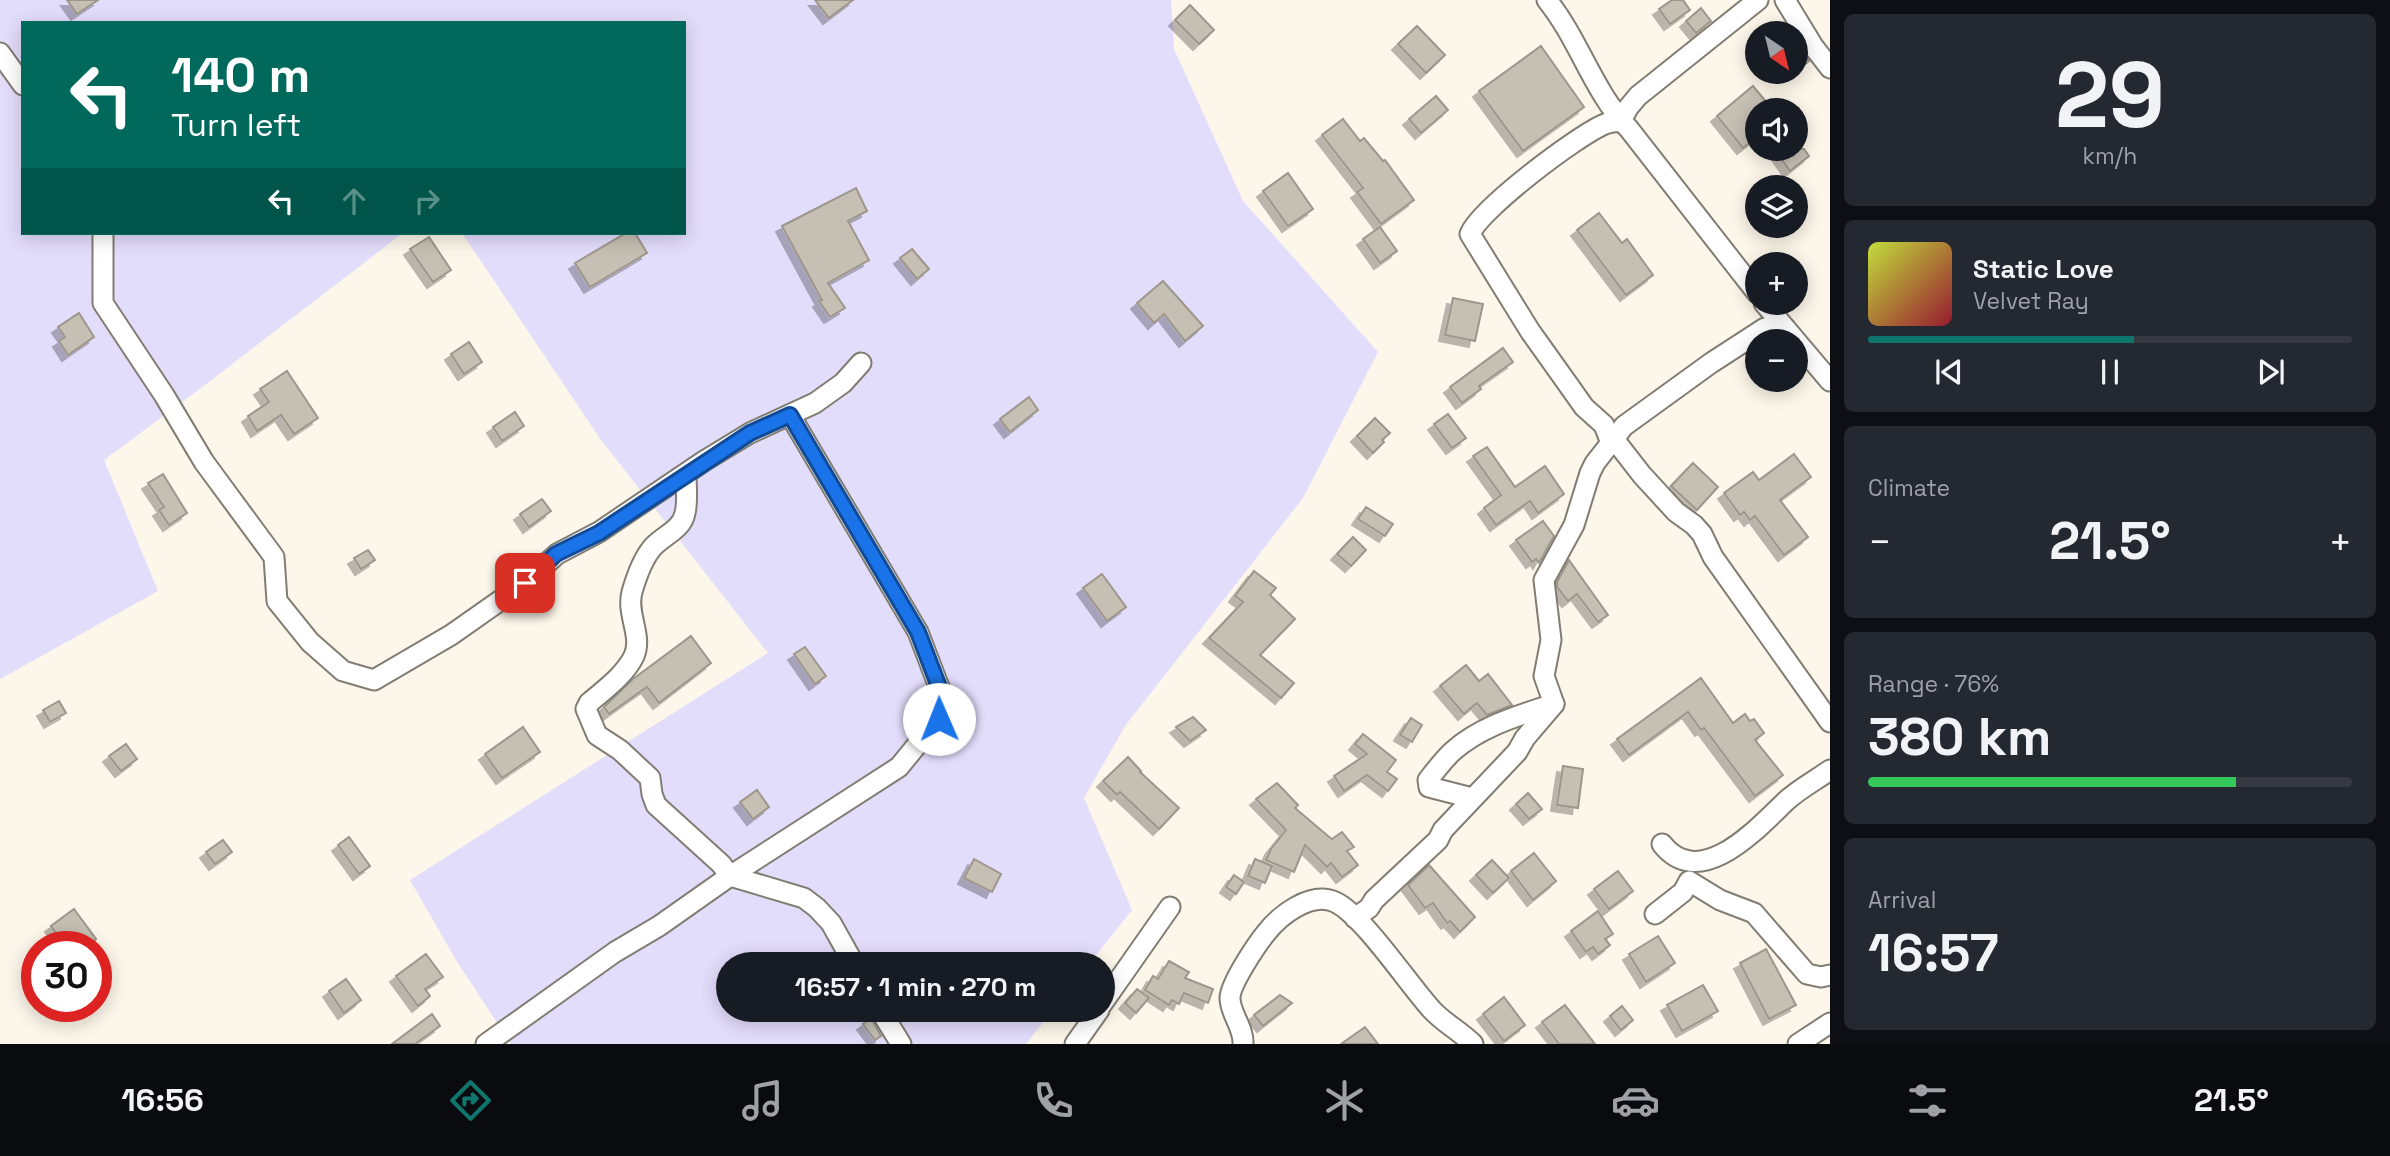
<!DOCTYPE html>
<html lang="en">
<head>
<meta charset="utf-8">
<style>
  body { margin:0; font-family:"Space Grotesk",sans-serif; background:#242831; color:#f1f3f6; height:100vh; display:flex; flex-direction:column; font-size:26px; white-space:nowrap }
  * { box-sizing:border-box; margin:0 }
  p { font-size:23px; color:#9ea1a6 }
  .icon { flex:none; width:38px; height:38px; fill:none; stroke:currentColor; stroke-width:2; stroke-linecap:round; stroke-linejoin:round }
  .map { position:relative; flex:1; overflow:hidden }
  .side { display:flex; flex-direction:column; gap:14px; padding:14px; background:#0d0f14; width:560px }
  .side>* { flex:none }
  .hud { position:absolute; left:21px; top:21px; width:665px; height:214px; border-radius:0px; box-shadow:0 4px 18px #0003; background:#00695c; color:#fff; overflow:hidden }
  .needle { width:46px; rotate:145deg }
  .controls { position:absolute; left:1745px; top:21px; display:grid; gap:14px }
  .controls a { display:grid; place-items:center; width:63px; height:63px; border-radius:50%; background:#171b24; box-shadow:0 4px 18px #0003; font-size:35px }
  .speed { position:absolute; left:21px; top:931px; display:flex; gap:14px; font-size:35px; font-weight:700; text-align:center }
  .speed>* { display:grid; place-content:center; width:91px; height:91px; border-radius:50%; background:#171b24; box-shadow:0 4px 18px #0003; line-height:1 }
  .speed .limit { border:10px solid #d22; background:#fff; color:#111 }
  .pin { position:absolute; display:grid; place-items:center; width:60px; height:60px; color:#fff; margin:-30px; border-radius:14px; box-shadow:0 4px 10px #0006 }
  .me { position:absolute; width:77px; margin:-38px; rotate:359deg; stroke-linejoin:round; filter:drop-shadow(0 0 5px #0008) }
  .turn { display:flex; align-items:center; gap:24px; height:147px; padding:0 35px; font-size:32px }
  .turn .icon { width:91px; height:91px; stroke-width:2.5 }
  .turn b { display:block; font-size:49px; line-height:60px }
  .lanes { display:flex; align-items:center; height:66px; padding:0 35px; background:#0003; justify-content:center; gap:35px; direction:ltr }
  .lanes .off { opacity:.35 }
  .big { font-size:52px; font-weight:700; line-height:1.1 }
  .side .tile { flex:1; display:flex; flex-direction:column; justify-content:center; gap:10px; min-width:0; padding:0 24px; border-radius:10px; background:#242831 }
  .side .dial { align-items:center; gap:0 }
  .dial b { font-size:91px; line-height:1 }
  .song { display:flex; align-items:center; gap:21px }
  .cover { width:84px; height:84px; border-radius:10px; background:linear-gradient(135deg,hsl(70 70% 55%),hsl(350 70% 35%)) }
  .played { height:7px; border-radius:4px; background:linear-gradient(90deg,#0f766e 55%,#363941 55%) }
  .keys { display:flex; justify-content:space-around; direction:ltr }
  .heat { display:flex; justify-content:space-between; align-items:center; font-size:38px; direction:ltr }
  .charge { height:10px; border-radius:5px; background:linear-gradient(90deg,#34c759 76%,#363941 0) }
  .trip { position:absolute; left:716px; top:952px; width:399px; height:70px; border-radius:35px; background:#171b24; box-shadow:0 4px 18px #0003; font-weight:700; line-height:70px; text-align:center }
  .dock { display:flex; height:112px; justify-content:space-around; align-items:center; background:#090b0e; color:#9ea1a6 }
  .dock .icon { width:49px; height:49px }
  .dock .selected { color:#0f766e }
  .dock b { font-size:32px; color:#f1f3f6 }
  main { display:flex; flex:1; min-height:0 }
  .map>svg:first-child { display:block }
</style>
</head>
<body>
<main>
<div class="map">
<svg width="1830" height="1044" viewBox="0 0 1830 1044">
  <defs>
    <filter id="shadow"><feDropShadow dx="-6" dy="6" stdDeviation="0" flood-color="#0004"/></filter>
  </defs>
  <rect width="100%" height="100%" fill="#fdf6ea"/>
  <polygon fill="#e3ddfc" points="0,0 1171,0 1174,49 1243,201 1378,352 1303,498 1125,726 1084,798 1132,910 1089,964 728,964 728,1010 1053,1010 1026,1044 511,1044 456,960 410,880 768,653 601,440 462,233 684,233 684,23 23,23 23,233 403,233 201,388 104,460 158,591 0,679"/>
  <g fill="#c6c0b4" stroke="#9d968b" stroke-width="2" filter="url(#shadow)">
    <polygon points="67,0 98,0 77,14"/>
    <polygon points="815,0 853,0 829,18"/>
    <polygon points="1672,0 1683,0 1690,10 1670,24 1659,9"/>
    <polygon points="1190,5 1214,30 1199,44 1175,20"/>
    <polygon points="1701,8 1711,21 1696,33 1686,21"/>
    <polygon points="1417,26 1445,55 1426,73 1398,44"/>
    <polygon points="1541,46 1584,107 1523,151 1479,91"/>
    <polygon points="1801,50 1809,61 1796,71 1796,55"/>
    <polygon points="1753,86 1773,110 1757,110 1757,137 1743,148 1717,116"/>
    <polygon points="1436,96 1448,110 1421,133 1409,119"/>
    <polygon points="1343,119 1360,141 1364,138 1383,161 1385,160 1414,200 1381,224 1357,192 1363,188 1322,135"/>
    <polygon points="1774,149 1804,149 1809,156 1790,171"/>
    <polygon points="1288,173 1313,209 1288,226 1263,191"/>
    <polygon points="856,188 867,211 848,221 869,260 828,283 845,308 830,317 819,301 822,300 782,226"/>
    <polygon points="1599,213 1622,243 1627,239 1653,275 1626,295 1577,230"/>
    <polygon points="1380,227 1397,251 1380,263 1363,239"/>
    <polygon points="626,233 635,233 647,253 590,287 575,263"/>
    <polygon points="429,237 451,270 433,282 410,249"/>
    <polygon points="912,249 929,269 917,279 900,258"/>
    <polygon points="1163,281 1203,326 1185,341 1164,314 1154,323 1137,303"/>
    <polygon points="1453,298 1483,304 1475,341 1445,335"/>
    <polygon points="79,313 94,337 68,355 59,341 65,337 58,327"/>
    <polygon points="469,342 482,362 464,374 451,354"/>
    <polygon points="1503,348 1513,362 1479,386 1481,389 1462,403 1450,387"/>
    <polygon points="287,371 318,418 294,434 281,415 257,431 248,416 269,402 260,389"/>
    <polygon points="1029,397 1038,410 1010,432 1000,419"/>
    <polygon points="515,412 524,426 502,441 493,427"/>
    <polygon points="1448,414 1466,438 1452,448 1434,424"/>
    <polygon points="1375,418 1390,433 1382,440 1384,442 1373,453 1357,436"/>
    <polygon points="1487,447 1515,487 1545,466 1564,494 1538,513 1530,501 1496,525 1484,508 1501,495 1473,456"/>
    <polygon points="1794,454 1811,477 1780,500 1808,537 1784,555 1755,516 1750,520 1744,512 1740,515 1724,493 1753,472 1759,480"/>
    <polygon points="1693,463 1718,487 1697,510 1671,486"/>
    <polygon points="163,474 187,513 169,525 159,510 164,507 148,483"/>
    <polygon points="542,499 551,511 529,527 520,514"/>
    <polygon points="1366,507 1393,524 1385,536 1358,519"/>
    <polygon points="1543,521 1554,536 1539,563 1536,559 1532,562 1516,540"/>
    <polygon points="1353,537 1366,550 1351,566 1337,554"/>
    <polygon points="368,550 375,560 361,569 354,558"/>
    <polygon points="1569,560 1608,615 1598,622 1577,594 1568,601 1557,587 1557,582"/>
    <polygon points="1254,571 1276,588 1270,595 1295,619 1260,655 1294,683 1281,698 1209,638 1243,602 1235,596"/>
    <polygon points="1102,574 1126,607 1107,621 1083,588"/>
    <polygon points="691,636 711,663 659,703 647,687 609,714 604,707 633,679"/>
    <polygon points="805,647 826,676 815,684 794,654"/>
    <polygon points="1466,665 1479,681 1488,674 1512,705 1487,715 1477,703 1464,714 1440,686"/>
    <polygon points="1701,678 1733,723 1745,714 1750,721 1754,719 1764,733 1755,740 1783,775 1755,796 1704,728 1701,730 1688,712 1629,755 1617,739"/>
    <polygon points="59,701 66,713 50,722 43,710"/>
    <polygon points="1193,717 1206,730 1190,741 1176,727"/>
    <polygon points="1411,718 1422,725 1412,742 1400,735"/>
    <polygon points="523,727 540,752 502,778 485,754"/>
    <polygon points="1363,734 1396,760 1387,772 1397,779 1388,791 1367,775 1344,791 1334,776 1367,754 1355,744"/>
    <polygon points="126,744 137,759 121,771 109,756"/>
    <polygon points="1128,757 1141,771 1140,772 1179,808 1159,829 1120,792 1117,795 1103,781"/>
    <polygon points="1563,766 1583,769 1578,808 1557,805"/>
    <polygon points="1277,783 1298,805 1295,808 1328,836 1332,839 1342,832 1354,847 1347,851 1358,865 1342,877 1331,863 1327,867 1305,845 1294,872 1266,860 1271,849 1286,830 1256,799"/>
    <polygon points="757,790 769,807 753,819 740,802"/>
    <polygon points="1528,793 1542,809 1529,819 1516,804"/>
    <polygon points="349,837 370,866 359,874 338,845"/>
    <polygon points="223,840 232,852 215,864 206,852"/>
    <polygon points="1534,853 1556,881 1533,900 1511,871"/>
    <polygon points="974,859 1001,874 992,892 964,878"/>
    <polygon points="1255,859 1272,866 1265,883 1248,876"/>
    <polygon points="1492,860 1509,878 1493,893 1476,875"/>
    <polygon points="1429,865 1475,917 1460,932 1450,921 1447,923 1433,903 1425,908 1408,885"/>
    <polygon points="1618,871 1633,891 1609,909 1594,889"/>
    <polygon points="1234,875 1244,882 1236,894 1226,887"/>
    <polygon points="74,909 96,939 94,941 99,947 66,947 51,926"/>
    <polygon points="1598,911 1613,934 1605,939 1610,945 1598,954 1593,947 1586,952 1571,931"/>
    <polygon points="1658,936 1675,963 1646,982 1629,954"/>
    <polygon points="1766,949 1796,1005 1769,1019 1740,963"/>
    <polygon points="426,954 443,977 425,989 430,996 418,1006 396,976"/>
    <polygon points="1169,961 1189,972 1185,978 1213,989 1208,1003 1184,993 1179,1004 1172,1000 1169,1005 1145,990 1153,976 1158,979"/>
    <polygon points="346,979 361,1000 344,1013 329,991"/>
    <polygon points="1703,985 1718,1011 1682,1031 1667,1005"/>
    <polygon points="1137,989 1149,998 1136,1013 1125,1003"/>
    <polygon points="1280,995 1292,1003 1263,1026 1254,1015"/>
    <polygon points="1504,997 1525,1025 1504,1041 1483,1014"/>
    <polygon points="1565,1005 1595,1044 1559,1044 1542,1022"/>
    <polygon points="1622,1006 1633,1020 1621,1030 1610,1016"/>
    <polygon points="432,1014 440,1026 415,1044 392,1044"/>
    <polygon points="871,1018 881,1036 875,1040 863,1024"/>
    <polygon points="1365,1027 1378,1044 1341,1044"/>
  </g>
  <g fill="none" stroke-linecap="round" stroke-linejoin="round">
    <defs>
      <g id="minor">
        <path d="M1547,0C1580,41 1592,90 1629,129L1757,293"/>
        <polyline points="1785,0 1813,46 1830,68"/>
        <polyline points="0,53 23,85"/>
        <polyline points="103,233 103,303 164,395 204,462 274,557 277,601 310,642 343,671 374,680 451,635 525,583 557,554 599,532 704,461 750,433 815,403 843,383 861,363"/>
        <polyline points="1764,303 1830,381"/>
        <polyline points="1614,439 1642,475 1676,512 1694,525 1702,534 1713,557 1830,722"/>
        <path d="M1611,443L1604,425L1584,407L1572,390L1530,331L1470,234C1480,209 1578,135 1605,124C1610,122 1616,122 1621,121L1628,108L1638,96L1758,0"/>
        <path d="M686,475C686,487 688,502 685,513C682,530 662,536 652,548C643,559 636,578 632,592C626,614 643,636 634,656C625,675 604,690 589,703L586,709L597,735L620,750L650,778L652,794L656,805L721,864L730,876L804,898L817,908L831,923L854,964"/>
        <polyline points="1554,704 1544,676 1551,640 1544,580 1574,525 1590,473 1595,463 1624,426 1711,363 1765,328 1785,328"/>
        <path d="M1472,798L1429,787L1428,780C1436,770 1444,759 1453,751C1481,726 1518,716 1553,704"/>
        <path d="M1662,844C1700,892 1757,829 1786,801C1799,789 1816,780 1830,770"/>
        <polyline points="1655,914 1683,892 1689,881 1720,900 1754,913 1807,974 1821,977 1830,975"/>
        <polyline points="1355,918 1369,908 1374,900 1438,840 1443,830 1517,752 1525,738 1554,704"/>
        <polyline points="1102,1004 1170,907"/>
        <polyline points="880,1010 901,1044"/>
        <polyline points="486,1044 615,952 659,926 730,876 899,767 939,718 939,687 918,632 790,415"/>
        <polyline points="1075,1044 1099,1010"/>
        <path d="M1243,1044C1244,1027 1230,1014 1230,998C1230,984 1257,944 1266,933C1280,915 1311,891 1335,902C1362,914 1409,985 1432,1010C1444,1023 1460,1031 1473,1044"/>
        <polyline points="1798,1044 1830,1023"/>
      </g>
    </defs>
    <use href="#minor" stroke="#827d72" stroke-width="23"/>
    <use href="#minor" stroke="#fff" stroke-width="19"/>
  </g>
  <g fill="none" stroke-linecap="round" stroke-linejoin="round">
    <defs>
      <polyline id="route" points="525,583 556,554 599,533 750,433 790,415 918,632 939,687 939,719"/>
    </defs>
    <use href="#route" stroke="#114b97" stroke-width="18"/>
    <use href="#route" stroke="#1a73e8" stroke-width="12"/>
  </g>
</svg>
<div class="controls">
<a><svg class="needle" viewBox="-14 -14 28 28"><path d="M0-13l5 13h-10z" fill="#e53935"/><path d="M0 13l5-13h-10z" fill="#9ea1a6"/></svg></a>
<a><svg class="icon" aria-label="sound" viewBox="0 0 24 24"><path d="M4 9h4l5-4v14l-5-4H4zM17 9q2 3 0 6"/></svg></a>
<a><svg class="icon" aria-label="layers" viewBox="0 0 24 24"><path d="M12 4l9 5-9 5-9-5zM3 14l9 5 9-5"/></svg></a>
<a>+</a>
<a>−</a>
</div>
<div class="speed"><div class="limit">30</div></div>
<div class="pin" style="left:525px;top:583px;background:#d93025"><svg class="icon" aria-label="arrive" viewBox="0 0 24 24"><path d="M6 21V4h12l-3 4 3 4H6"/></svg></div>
<svg class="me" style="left:939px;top:719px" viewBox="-20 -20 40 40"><circle r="19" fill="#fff"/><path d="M0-13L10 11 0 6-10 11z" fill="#1a73e8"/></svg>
<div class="trip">16:57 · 1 min · 270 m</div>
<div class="hud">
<div class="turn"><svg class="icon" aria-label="left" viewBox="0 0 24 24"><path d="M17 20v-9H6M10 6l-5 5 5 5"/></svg><div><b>140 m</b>Turn left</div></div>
<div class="lanes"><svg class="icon" aria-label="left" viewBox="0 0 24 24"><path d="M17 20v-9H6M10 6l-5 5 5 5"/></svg><svg class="icon off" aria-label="ahead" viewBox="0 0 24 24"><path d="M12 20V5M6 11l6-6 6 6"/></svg><svg class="icon off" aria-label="right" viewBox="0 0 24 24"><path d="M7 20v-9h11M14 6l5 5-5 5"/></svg></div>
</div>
</div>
<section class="side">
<div class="tile dial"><b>29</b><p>km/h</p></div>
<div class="tile">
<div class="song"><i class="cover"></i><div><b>Static Love</b><p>Velvet Ray</p></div></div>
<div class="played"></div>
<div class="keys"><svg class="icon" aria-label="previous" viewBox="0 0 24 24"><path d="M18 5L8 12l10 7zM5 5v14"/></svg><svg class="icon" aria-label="pause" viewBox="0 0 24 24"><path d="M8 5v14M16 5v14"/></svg><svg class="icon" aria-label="next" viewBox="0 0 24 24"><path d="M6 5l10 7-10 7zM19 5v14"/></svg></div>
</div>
<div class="tile"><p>Climate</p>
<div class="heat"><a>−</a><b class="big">21.5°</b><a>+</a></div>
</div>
<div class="tile"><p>Range · 76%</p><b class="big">380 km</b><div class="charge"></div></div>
<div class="tile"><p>Arrival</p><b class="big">16:57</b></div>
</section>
</main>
<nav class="dock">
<b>16:56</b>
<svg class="icon selected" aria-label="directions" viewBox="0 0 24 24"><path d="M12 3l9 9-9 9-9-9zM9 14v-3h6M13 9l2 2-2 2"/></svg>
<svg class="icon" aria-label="music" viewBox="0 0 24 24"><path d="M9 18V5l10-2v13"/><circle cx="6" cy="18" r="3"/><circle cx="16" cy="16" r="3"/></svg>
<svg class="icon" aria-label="phone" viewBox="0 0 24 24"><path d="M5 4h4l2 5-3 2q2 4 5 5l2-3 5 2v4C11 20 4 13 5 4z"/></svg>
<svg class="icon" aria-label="climate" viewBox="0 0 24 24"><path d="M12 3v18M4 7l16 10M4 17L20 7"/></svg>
<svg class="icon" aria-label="car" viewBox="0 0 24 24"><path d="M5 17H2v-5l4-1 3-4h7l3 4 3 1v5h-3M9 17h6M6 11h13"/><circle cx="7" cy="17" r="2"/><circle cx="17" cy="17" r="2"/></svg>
<svg class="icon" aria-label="filters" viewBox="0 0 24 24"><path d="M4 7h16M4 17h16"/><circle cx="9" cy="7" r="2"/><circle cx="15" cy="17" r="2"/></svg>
<b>21.5°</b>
</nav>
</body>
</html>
